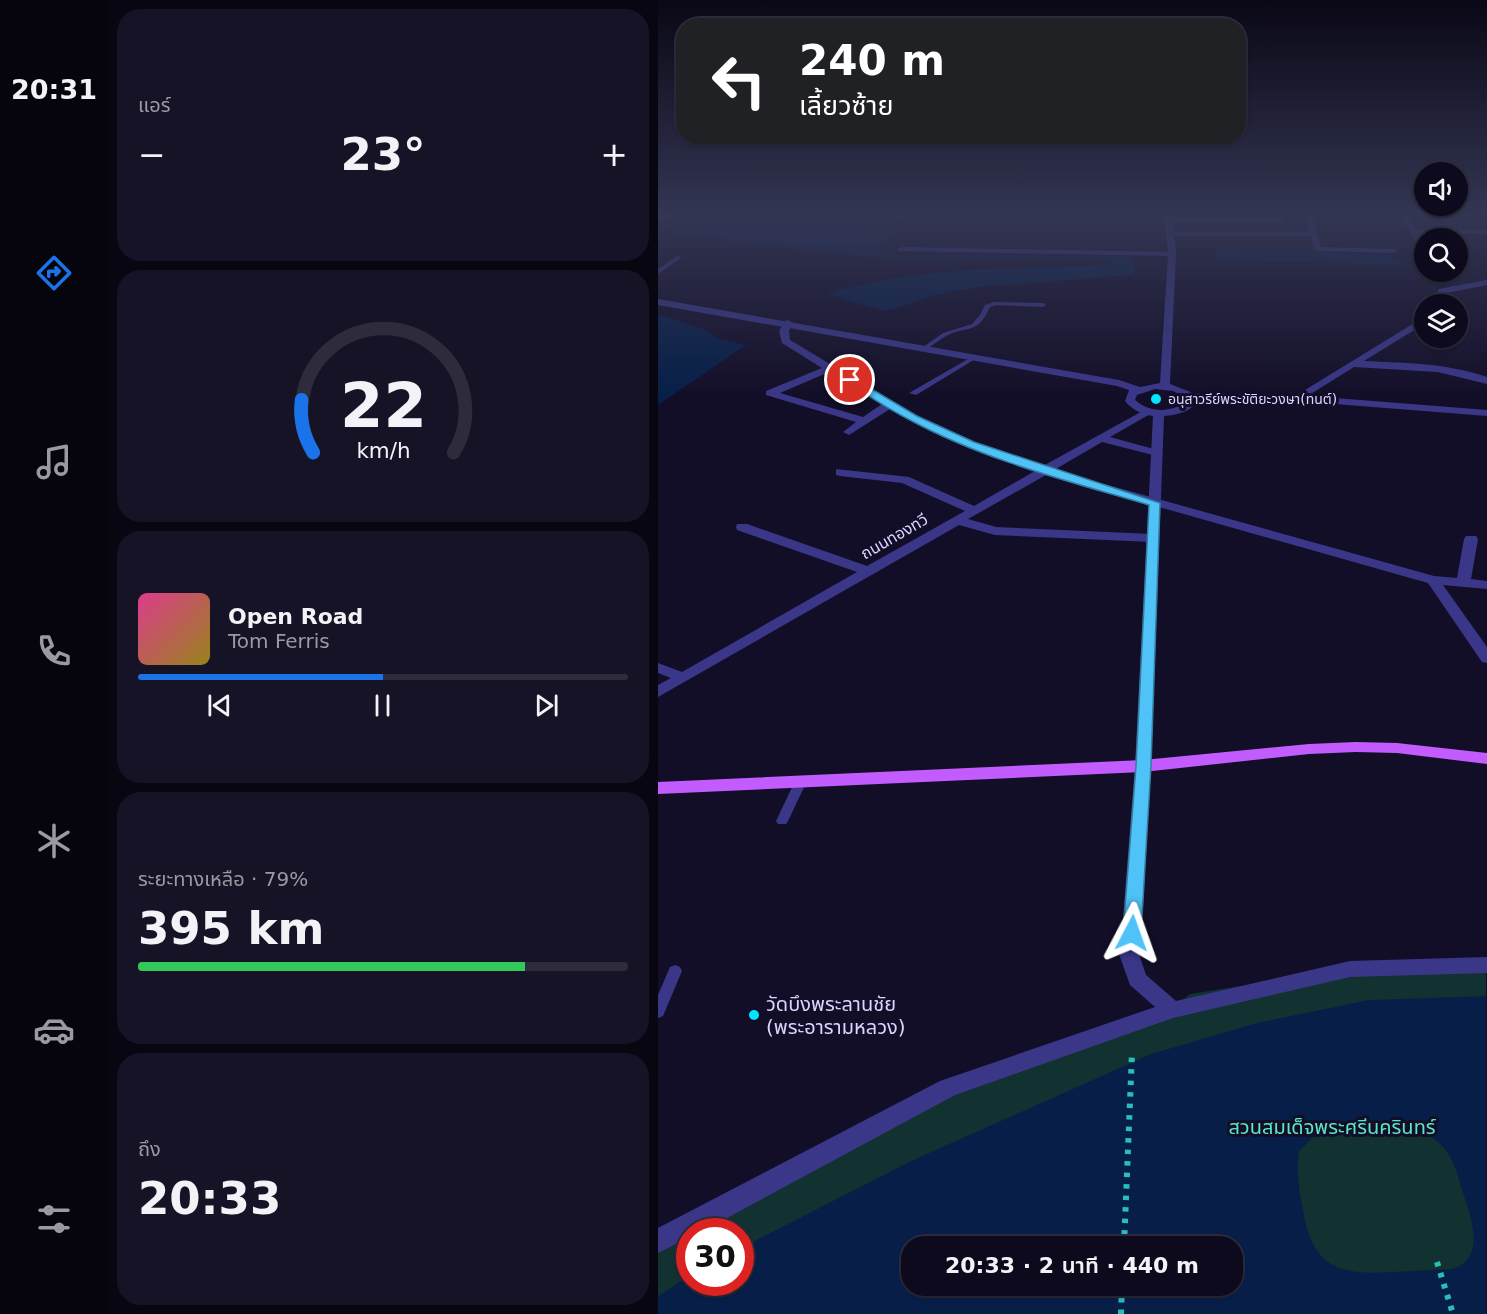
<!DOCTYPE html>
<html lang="th">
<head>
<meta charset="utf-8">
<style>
  body { margin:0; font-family:"DejaVu Sans","Noto Sans Thai",sans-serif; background:#171327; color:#f1f3f6; height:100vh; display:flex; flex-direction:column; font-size:22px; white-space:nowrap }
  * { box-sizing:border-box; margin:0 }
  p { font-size:20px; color:#9b9aa4 }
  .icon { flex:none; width:33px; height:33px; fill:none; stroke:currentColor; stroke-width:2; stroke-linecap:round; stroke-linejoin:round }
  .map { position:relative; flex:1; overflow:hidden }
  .details { display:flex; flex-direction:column; gap:9px; padding:9px; background:#080610; width:550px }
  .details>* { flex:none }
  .hud { position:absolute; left:18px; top:18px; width:570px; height:126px; border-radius:24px; box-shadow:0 2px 4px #0004,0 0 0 2px #2e2b3c; background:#202124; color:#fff; overflow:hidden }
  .buttons { position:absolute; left:756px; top:162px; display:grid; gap:12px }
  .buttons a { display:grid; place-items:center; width:54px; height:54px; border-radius:50%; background:#0e0a1e; box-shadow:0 2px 4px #0004,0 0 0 2px #2e2b3c; font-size:30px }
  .speed { position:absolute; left:18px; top:1218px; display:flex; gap:12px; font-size:30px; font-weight:700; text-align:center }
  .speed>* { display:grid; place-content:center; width:78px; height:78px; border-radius:50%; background:#0e0a1e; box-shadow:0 2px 4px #0004,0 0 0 2px #2e2b3c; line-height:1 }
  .speed .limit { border:9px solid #d22; background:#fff; color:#111 }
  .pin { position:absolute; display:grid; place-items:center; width:51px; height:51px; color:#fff; margin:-26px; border:3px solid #fff; border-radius:50%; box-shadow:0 2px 6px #0007 }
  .me { position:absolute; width:66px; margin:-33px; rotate:4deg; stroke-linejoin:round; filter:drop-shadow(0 0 4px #0008) }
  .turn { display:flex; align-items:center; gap:21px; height:126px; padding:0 24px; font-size:27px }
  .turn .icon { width:78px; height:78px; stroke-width:2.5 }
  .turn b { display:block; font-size:42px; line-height:51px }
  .big { font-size:45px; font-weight:600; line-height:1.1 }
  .details .card { flex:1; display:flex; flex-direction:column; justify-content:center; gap:9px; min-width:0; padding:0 21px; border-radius:24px; background:#171327 }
  .details .dial { align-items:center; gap:0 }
  .dial svg { height:156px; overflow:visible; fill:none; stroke:#2e2b3c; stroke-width:7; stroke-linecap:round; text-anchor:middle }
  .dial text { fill:#f1f3f6; stroke:none }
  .song { display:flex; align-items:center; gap:18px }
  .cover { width:72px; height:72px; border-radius:9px; background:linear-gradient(135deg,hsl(330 70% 55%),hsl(50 70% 35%)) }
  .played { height:6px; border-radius:3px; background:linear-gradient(90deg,#1a73e8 50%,#2e2b3c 50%) }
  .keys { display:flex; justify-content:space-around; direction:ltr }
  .heat { display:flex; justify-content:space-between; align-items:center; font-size:33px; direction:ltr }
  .charge { height:9px; border-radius:4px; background:linear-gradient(90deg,#34c759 79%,#2e2b3c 0) }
  .trip { position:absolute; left:243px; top:1236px; width:342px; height:60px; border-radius:24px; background:#0e0a1e; box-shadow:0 2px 4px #0004,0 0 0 2px #2e2b3c; font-weight:600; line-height:60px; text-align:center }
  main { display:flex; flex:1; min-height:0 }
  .tab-bar { display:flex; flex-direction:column; width:108px; justify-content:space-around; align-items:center; background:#06040c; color:#9b9aa4 }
  .tab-bar .icon { width:42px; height:42px }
  .tab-bar .active { color:#1a73e8 }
  .tab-bar b { font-size:27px; color:#f1f3f6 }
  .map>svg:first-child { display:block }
</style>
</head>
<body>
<main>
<nav class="tab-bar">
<b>20:31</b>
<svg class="icon active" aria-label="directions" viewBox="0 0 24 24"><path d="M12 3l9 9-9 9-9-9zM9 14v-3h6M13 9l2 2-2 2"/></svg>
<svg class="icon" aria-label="music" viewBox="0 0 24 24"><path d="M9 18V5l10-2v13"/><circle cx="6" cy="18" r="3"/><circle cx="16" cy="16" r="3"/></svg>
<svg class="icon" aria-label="phone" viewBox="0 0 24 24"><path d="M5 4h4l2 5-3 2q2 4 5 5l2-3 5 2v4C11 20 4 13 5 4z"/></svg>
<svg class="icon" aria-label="climate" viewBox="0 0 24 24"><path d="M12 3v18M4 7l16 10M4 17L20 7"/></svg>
<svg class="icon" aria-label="car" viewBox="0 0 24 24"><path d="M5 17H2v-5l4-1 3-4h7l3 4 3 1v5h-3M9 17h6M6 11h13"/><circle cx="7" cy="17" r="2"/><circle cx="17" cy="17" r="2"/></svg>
<svg class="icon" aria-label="filters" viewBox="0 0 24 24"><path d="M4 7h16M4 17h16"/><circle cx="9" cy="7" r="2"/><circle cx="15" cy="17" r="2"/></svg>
</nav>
<section class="details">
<div class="card"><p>แอร์</p>
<div class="heat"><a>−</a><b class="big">23°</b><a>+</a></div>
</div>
<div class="card dial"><svg viewBox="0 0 100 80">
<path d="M14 69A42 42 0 1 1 86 69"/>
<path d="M14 69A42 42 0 0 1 8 42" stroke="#1a73e8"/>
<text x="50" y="56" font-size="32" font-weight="700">22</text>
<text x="50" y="72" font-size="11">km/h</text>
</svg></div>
<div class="card">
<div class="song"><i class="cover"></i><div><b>Open Road</b><p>Tom Ferris</p></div></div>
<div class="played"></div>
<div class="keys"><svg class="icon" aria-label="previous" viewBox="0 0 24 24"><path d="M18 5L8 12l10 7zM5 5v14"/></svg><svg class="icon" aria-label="pause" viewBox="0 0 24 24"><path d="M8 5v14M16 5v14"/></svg><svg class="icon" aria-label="next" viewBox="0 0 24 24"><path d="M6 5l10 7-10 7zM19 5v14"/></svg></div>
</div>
<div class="card"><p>ระยะทางเหลือ · 79%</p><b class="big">395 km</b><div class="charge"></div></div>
<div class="card"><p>ถึง</p><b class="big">20:33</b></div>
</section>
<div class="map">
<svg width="829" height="1314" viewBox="0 0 829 1314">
  <rect width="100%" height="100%" fill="#130e28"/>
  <path fill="#113231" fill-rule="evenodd" d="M828,965V1314H0V1241L290,1088L513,1010L532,994L692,969ZM32,1232H82V1282H32ZM254,1246H574V1286H254Z"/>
  <g fill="#071f48" fill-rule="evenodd">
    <path d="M0,213L50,218L76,215L246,230L231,237L221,247L222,253L233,255L468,256L474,260L478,271L474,275L319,287L273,296L240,308L226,311L169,294C255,267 362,268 452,265L456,262L451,259L221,258L20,234L8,225L0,224Z"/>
    <polygon points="558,249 732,255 746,265 559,260"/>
    <polygon points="3,315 46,329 61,339 88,345 0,405 0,316"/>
    <path d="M828,996V1314H0V1296L31,1276L32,1282H82L83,1248L253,1161L493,1054L599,1023L711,1000ZM749,1130C764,1132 775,1136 785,1147C797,1160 800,1177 805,1193C813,1218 829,1258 794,1269C774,1270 754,1271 734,1272C680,1275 655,1268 645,1210C641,1189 638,1172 641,1151L654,1138L672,1134ZM254,1246H574V1286H254Z"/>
  </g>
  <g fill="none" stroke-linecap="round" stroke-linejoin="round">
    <polyline stroke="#29bfb6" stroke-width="2" stroke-dasharray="1.5 2" stroke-linecap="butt" points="238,219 248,213"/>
    <g stroke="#29bfb6" stroke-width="6" stroke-dasharray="4.5 7" stroke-linecap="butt">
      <polyline points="466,1246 474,1053"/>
      <polyline points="779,1262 795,1314"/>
      <polyline points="463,1314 464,1286"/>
    </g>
    <g fill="#3a3789" fill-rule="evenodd">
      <polygon points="19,256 24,257 0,274 0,269"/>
      <path d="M336,302L385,303L388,305L385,307L339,305L332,307C319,335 312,325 290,335C282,339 276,344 269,349L264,348L285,333L314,324L322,315L327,305Z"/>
      <polygon points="317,355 320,357 319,358 258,395 251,393"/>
      <polygon points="143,777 147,778 149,781 130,821 128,824 120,824 118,821 137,781 139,778"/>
      <polygon points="17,965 22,967 24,971 5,1016 0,1018 0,995 12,967"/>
    </g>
    <g fill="#3a3789" fill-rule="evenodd">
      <polygon points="646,213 654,213 663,247 736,249 740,251 736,253 660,251 656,249 653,236 513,236 509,234 513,232 651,232"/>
      <polygon points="740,213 748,213 759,230 828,230 829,234 762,234 766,242 766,249 763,249"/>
      <polygon points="511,219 623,219 627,221 623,223 508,223 507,221"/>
      <polygon points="244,247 514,252 518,254 514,256 241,251 240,249"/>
      <polygon points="829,280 829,285 788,293 783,304 774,304 781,289"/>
      <path d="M766,317V324L706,361C747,363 789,363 829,377V384L780,372L696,367L643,400H635L634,398Z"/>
      <path d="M130,320L135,323L131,331L132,340L259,416L317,442L385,466L490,408L495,411L494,413L452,437L503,451V455L499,456L444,442L396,470L776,576L799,578L806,539L808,536H818L820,539L813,579L829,581V589L785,585L829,647V663L824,662L770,583L388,475L310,519L338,527L494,534L500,538L494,542L337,535L301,525L0,697V685L13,678L0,673V663L24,672L199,572L79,530L78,527L79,524H89L209,566L307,511L244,483L182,476L178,475V469L251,477L316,506L377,471C327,453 277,436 232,409L191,435L185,432L198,422L108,395V391L164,368L124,343L121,331L127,321ZM171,372L224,404L205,417L122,393Z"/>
      <polygon points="485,760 491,762 493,766 482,957 488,975 518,1001 692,961 829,957 829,973 692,977 515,1018 297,1095 43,1232 32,1232 32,1237 0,1253 0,1228 282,1081 497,1007 472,985 462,957 477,766 479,762"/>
    </g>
    <path fill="#3a3789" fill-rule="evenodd" d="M506,213H514L518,254L512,384L535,393L639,395L829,410V416L639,401L539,399C536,412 518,415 506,416L493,766L491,770H479L477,766L495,416C484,414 474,410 467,401L471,390L459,386L0,305V299L461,380L482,387L502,383L510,254ZM497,389L515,391L528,398L529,401C514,413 491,413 477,400L479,395Z"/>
    <g fill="#c25cff" fill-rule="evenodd">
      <polygon points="8,213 18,213 0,221 0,216"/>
      <polygon points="698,742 739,743 829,753 829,764 739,753 698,752 651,754 485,772 0,794 0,782 485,760 651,744"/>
    </g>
  </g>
  <linearGradient id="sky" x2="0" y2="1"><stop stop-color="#0a0816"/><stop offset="0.54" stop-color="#333653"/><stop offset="1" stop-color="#333653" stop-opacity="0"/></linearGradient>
  <rect width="829" height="397" fill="url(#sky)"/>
  <path fill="#4fc3f7" stroke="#337fa1" stroke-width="1.5" d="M189,378H195L259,416L316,442L502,503L493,766L483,933L480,938L474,940L467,938L465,933L478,766L491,505C410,481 326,460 252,420C230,409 209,395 189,382Z"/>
  <g fill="#01e6ff" stroke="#130e28" stroke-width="2">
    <circle cx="498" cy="399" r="6"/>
    <circle cx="96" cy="1015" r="6"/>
  </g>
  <g text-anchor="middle" stroke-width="6" stroke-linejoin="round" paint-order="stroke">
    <g font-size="14" fill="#dad5ff" stroke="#130e28" text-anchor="start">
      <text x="510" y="404">อนุสาวรีย์พระขัติยะวงษา(ทนต์)</text>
    </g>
    <g font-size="16" fill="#dad5ff" stroke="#130e28">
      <text transform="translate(236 536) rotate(-30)" y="6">ถนนทองทวี</text>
    </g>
    <g font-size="20" fill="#dad5ff" stroke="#130e28" text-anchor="start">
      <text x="108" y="1011">วัดบึงพระลานชัย<tspan x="108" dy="23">(พระอารามหลวง)</tspan></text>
    </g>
    <g font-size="20" fill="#5ae6c3" stroke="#130e28">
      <text x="674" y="1134">สวนสมเด็จพระศรีนครินทร์</text>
    </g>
  </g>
</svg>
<div class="buttons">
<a><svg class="icon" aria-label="sound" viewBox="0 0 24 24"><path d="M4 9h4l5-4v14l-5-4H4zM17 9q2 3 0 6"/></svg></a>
<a><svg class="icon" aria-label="search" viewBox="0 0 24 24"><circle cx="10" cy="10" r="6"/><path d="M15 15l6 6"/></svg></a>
<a><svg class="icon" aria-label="layers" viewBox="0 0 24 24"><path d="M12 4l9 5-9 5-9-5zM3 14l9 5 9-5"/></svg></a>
</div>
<div class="speed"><div class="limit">30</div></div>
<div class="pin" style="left:192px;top:380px;background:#d93025"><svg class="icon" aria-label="arrive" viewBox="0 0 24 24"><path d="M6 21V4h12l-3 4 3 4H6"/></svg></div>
<svg class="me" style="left:474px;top:933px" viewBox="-20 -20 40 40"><path d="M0-17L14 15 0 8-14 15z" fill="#4fc3f7" stroke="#fff" stroke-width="4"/></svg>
<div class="trip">20:33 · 2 นาที · 440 m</div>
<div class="hud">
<div class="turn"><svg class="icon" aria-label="left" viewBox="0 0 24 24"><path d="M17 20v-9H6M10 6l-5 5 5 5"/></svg><div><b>240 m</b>เลี้ยวซ้าย</div></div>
</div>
</div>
</main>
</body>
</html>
